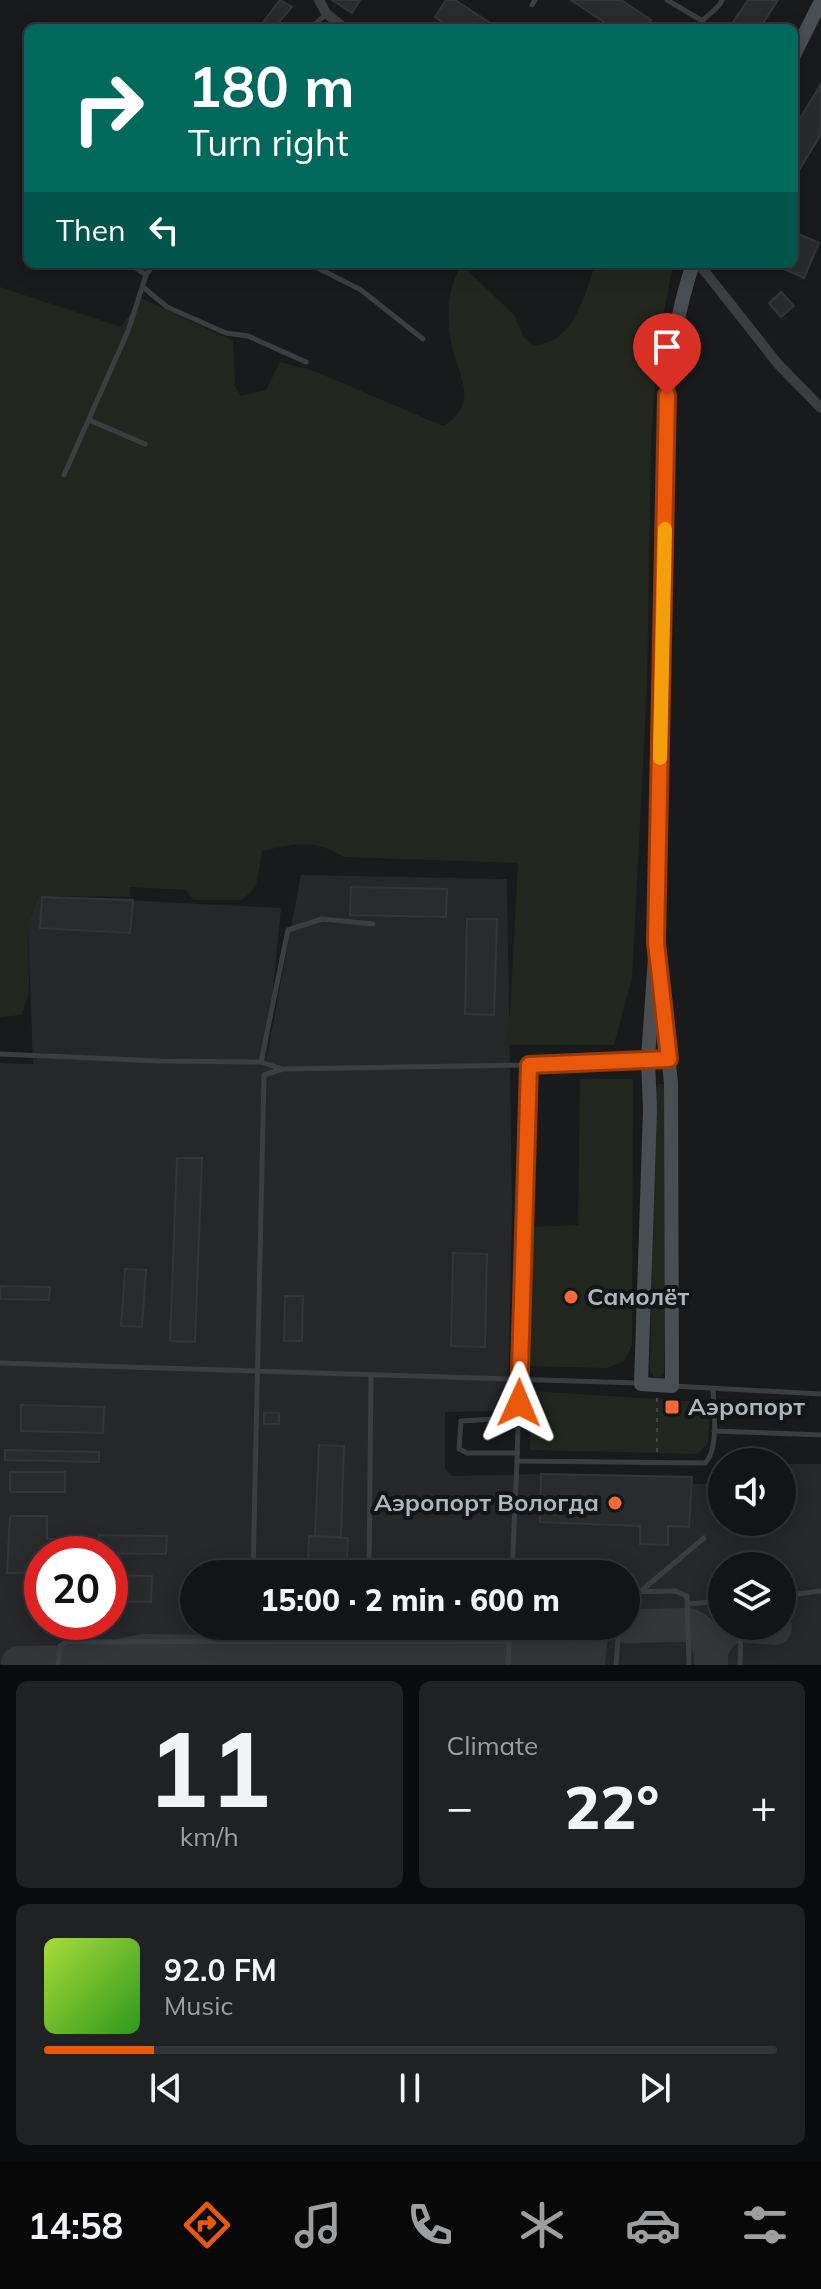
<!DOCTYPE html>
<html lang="en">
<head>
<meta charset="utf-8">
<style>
  body { margin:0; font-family:Mulish,sans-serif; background:#202122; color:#f1f3f6; height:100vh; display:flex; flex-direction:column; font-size:30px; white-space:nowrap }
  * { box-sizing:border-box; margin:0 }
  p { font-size:26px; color:#9d9ea0 }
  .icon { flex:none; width:44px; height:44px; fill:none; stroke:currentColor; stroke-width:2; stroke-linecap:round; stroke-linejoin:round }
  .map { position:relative; height:1665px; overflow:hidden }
  .drawer { display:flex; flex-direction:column; gap:16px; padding:16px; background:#0a0b0c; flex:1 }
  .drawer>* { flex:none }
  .guide { position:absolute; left:24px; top:24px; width:774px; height:244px; border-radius:12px; box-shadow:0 4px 20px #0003,0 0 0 2px #323334; background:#00695c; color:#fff; overflow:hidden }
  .controls { position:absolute; left:708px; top:1448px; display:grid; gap:16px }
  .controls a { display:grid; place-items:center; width:88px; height:88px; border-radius:50%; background:#131415; box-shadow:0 4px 20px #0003,0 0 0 2px #323334; font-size:40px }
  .speed { position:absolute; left:24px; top:1536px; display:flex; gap:16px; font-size:40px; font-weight:700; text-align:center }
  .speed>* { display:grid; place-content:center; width:104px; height:104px; border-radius:50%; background:#131415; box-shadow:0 4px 20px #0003,0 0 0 2px #323334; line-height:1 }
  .speed .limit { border:12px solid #d22; background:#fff; color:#111 }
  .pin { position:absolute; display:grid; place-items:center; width:68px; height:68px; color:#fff; margin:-82px -34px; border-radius:50% 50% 50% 0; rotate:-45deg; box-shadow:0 0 8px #0007 }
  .pin .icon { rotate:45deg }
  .me { position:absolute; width:88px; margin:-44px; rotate:1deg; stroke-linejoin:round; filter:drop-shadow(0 0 6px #0008) }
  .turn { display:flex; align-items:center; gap:28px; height:168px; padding:0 32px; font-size:36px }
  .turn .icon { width:104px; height:104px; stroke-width:2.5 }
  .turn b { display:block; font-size:56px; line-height:68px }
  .then { display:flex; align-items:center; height:76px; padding:0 32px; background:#0003; gap:16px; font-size:30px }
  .big { font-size:60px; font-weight:800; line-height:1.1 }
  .drawer .card { flex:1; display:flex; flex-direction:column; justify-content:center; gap:12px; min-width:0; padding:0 28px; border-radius:12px; background:#202122 }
  .drawer .dial { align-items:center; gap:0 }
  .dial b { font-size:104px; line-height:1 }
  .song { display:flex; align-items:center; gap:24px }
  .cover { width:96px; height:96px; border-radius:12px; background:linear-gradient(135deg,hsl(80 70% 55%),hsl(110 70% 35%)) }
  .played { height:8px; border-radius:4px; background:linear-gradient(90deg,#ea580c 15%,#323334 15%) }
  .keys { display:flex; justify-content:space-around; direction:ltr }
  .heat { display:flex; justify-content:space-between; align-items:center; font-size:44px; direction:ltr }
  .drawer .tiles { flex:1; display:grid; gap:16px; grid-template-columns:1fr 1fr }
  .card:last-child { grid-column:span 2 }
  .trip { position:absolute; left:180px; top:1560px; width:460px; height:80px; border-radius:40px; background:#131415; box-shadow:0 4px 20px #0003,0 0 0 2px #323334; font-weight:800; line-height:80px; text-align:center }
  .menu { display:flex; height:128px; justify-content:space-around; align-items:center; background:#080808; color:#9d9ea0 }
  .menu .icon { width:56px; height:56px }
  .menu .active { color:#ea580c }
  .menu b { font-size:36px; color:#f1f3f6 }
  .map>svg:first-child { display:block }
</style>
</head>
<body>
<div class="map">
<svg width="821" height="1665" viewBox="0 0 821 1665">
  <rect width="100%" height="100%" fill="#191a1c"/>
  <path fill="#252729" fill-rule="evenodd" d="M301,875L507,879L512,1205L508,1411L445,1412V1468L452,1476L541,1474L692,1477V1484H718V1464H722V1522H782V1464H821V1665H0V1063L33,1064L28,924L38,896L281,908L266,1061ZM42,1554H110V1622H42ZM722,1566H782V1626H722ZM194,1574H626V1626H194Z"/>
  <g fill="#21271f">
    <path d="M635,264H673L658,344L651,440L647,687L632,977L614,1045H503L510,1015L518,863L344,857C314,838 295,844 262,851L256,886L242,900H193L186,890L130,887V897L38,896L28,924L29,991L22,1015L0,1017V287L121,327L141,298L233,341L235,386L241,396L266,390L280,362L314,371L443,426C484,402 454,371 450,336C447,315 448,286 460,269L467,270L514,315L524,337L534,346C573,342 583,300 594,268H632Z"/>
    <polygon points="580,1079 633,1079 632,1345 624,1361 607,1368 524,1366 529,1227 578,1225"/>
    <polygon points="658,1084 664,1084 667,1089 664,1372 660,1377 654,1377 650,1371 655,1089"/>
    <polygon points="531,1391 703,1402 710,1412 708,1443 698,1454 530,1450"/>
  </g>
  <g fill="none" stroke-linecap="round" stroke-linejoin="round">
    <g stroke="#333639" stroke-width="34">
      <path d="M626,1626L689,1625C706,1632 712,1647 711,1665"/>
      <polyline points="749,1626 775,1628"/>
      <path d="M712,1649C717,1638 724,1628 737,1626"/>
      <polyline points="18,1663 81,1662 145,1651 430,1654 555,1651 563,1654 576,1665"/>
      <polyline points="588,1665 591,1635 596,1627 600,1626"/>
    </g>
  </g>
  <g fill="#292b2d" stroke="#333538" stroke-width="2">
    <polygon points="280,0 292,7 274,28 264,21"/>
    <polygon points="332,0 360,0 352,13"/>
    <polygon points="446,0 455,0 498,28 451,28 435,17"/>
    <polygon points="571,0 621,0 651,20 645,28 613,28"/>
    <polygon points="748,0 778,0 760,28 729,28"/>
    <polygon points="821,84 821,134 798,172 794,170 794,128"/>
    <polygon points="799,234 819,243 804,278 784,269 786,264 794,264 794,246"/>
    <polygon points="781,292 794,306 781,317 769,303"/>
    <polygon points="351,887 447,889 446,917 350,915"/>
    <polygon points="42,897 133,900 130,933 40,928"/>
    <polygon points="467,919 497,919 494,1015 465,1014"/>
    <polygon points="177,1158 202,1158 195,1342 170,1341"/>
    <polygon points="453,1253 487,1254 485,1347 451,1346"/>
    <polygon points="125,1269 146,1270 142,1327 121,1326"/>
    <polygon points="0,1286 50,1287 49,1300 0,1299"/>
    <polygon points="285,1296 303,1296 302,1341 284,1341"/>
    <polygon points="21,1405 104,1407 103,1433 21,1431"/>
    <rect x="264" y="1413" width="15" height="11"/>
    <polygon points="319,1445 344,1446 341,1537 315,1536"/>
    <polygon points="5,1450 99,1452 99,1462 5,1460"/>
    <rect x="10" y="1472" width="55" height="20"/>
    <polygon points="541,1474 692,1477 689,1527 668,1526 668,1545 640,1544 640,1526 540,1522"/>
    <polygon points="10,1516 47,1516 47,1539 67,1539 67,1554 42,1554 42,1573 7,1573"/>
    <polygon points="99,1535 167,1536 166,1554 98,1553"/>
    <polygon points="309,1536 348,1538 347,1562 308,1560"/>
    <polygon points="278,1562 291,1562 290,1574 277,1574"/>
    <polygon points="110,1575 152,1576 151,1602 110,1601"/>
  </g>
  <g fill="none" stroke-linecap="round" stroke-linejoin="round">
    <polyline stroke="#404548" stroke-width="2" stroke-dasharray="4 6" stroke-linecap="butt" points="657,1398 657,1452"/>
    <g stroke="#3a3e41" stroke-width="5">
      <polyline points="667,0 701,20"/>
      <polyline points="532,5 535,0"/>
      <polyline points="311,28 326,14"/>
      <path d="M699,28C703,14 717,13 722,0"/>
      <polyline points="130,264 146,275"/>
      <polyline points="310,264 361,290 423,339"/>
      <polyline points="143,287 167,307 226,333 248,336 306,362"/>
      <polyline points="89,420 145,444"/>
      <polyline points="64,475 128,331 146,275 154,264"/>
      <polyline points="0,1054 160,1061 261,1062 282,1069"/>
      <polyline points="261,1062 288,930 322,919 373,924"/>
      <path d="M529,1065L517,1461L705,1463C719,1451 714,1408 713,1389"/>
      <polyline points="0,1363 639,1383"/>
      <polyline points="673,1386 821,1394"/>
      <polyline points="493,1419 461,1421 459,1449 467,1453 517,1453"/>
      <polyline points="714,1431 821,1435"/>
      <polyline points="253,1574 264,1075 283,1069 529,1065 667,1059"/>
      <polyline points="369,1574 371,1376"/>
      <polyline points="512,1574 517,1461"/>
      <polyline points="641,1591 704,1538"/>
      <polyline points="626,1592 675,1591 687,1596 689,1665"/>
      <polyline points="782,1596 821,1591"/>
      <polyline points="689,1604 722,1601"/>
      <polyline points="368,1641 368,1626"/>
      <polyline points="252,1642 253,1626"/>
      <polyline points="58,1665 60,1646 67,1642 509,1641"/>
      <polyline points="508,1665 510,1626"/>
      <polyline points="616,1665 619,1626"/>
      <polyline points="740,1665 741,1626"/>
    </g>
    <g stroke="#3a3e41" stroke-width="10">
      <polyline points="319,0 326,13 344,28"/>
      <polyline points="699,264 778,364 821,408"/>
    </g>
    <g stroke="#484e51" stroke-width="14">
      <polyline points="794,55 821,1"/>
      <path d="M656,942L671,1083L672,1386L641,1384L650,1109L648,1059L656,942L667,395C672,350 678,307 693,264"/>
    </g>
  </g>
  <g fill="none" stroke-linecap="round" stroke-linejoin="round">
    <defs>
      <polyline id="route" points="519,1403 529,1065 669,1059 656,942 667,395"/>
    </defs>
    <use href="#route" stroke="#983908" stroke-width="20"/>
    <use href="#route" stroke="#ea580c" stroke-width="14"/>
    <polyline stroke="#f59e0b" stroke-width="14" points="660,758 665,529"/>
  </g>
  <g fill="#f66938" stroke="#141517" stroke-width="3">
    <circle cx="571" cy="1297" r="8"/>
    <rect x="664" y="1399" width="16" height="16" rx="4"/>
    <circle cx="615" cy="1503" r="8"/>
  </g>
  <g text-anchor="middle" stroke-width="8" stroke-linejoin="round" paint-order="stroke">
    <g font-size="24" font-weight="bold" fill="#acb7bc" stroke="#141517" text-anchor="start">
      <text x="587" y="1305">Самолёт</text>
      <text x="688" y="1415">Аэропорт</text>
      <text x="599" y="1511" text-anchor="end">Аэропорт Вологда</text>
    </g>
  </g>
</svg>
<div class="controls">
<a><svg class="icon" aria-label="sound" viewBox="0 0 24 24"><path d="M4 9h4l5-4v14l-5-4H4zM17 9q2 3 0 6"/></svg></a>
<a><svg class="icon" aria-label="layers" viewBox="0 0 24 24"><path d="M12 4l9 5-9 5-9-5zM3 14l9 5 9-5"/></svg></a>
</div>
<div class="speed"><div class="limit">20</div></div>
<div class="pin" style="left:667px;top:395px;background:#d93025"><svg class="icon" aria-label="arrive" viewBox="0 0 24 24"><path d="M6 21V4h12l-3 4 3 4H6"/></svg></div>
<svg class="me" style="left:519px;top:1403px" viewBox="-20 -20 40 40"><path d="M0-17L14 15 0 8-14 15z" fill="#ea580c" stroke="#fff" stroke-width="4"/></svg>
<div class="trip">15:00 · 2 min · 600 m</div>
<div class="guide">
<div class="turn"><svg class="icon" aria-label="right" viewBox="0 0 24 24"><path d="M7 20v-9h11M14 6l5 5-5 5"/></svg><div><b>180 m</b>Turn right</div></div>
<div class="then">Then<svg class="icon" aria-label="left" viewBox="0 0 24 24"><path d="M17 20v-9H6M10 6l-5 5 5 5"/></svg></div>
</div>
</div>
<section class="drawer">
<div class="tiles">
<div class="card dial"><b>11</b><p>km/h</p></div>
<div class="card"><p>Climate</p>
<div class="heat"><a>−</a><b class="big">22°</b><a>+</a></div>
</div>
<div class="card">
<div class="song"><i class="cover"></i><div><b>92.0 FM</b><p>Music</p></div></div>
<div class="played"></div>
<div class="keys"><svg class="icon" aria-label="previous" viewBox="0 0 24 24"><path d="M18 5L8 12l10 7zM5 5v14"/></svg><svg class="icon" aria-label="pause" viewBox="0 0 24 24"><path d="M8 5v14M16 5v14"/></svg><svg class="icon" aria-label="next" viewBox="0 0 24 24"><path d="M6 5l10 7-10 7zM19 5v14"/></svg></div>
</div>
</div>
</section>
<nav class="menu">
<b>14:58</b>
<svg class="icon active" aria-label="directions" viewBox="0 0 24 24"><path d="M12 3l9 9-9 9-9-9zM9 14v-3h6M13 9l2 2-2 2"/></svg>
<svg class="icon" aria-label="music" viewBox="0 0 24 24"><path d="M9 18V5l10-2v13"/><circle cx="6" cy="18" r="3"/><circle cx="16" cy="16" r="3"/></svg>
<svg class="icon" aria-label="phone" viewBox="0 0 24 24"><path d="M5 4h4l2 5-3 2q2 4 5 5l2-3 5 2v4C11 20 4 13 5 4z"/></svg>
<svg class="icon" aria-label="climate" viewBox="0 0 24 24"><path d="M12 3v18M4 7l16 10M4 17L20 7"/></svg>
<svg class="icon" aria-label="car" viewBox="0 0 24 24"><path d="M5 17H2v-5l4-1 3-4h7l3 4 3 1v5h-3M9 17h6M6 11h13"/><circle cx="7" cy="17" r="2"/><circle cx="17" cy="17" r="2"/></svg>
<svg class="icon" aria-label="filters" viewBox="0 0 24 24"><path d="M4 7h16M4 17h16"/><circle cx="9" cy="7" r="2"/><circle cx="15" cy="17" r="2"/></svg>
</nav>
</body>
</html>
